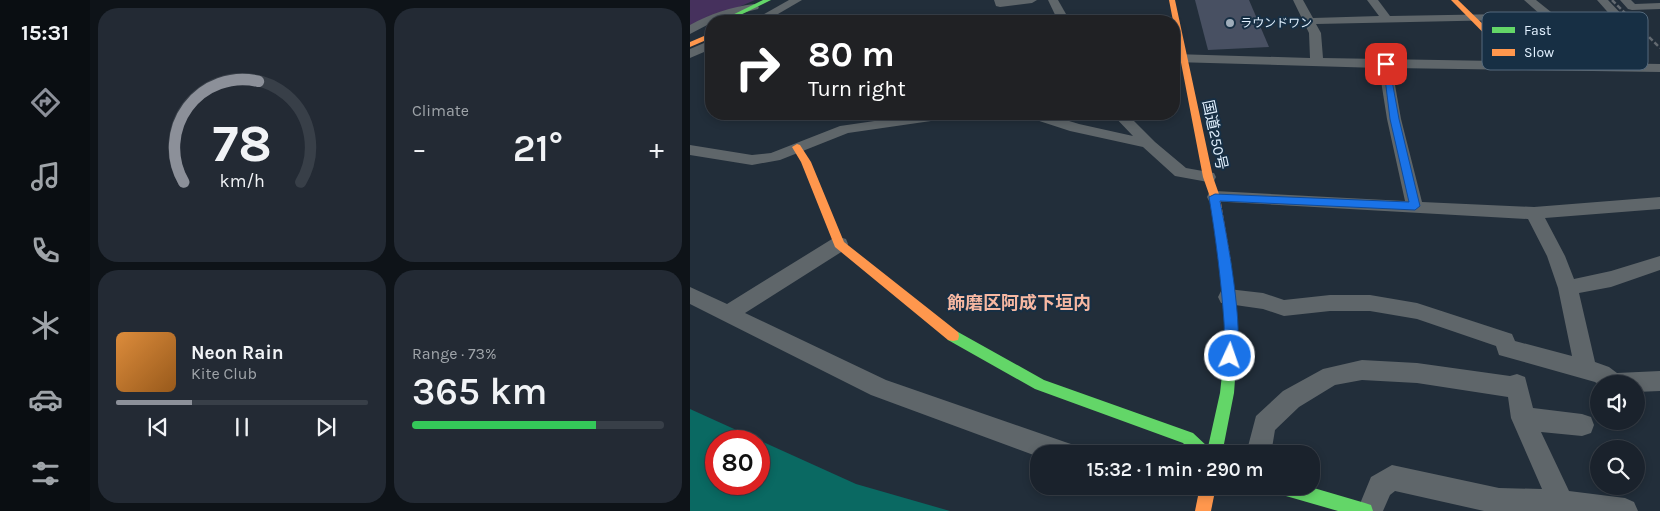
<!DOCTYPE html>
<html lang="en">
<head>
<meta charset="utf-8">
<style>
  body { margin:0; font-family:Karla,"Noto Sans JP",sans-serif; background:#232a34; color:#f1f3f6; height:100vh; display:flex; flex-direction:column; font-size:19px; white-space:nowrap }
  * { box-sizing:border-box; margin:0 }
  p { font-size:16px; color:#9fa4a9 }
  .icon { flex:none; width:28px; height:28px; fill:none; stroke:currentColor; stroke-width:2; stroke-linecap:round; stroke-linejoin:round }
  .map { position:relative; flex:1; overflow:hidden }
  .details { display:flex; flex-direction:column; gap:8px; padding:8px; background:#0e1318; width:600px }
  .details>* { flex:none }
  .banner { position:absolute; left:15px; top:15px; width:475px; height:105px; border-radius:20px; box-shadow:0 2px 8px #0003,0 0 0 1px #383f48; background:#202124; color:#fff; overflow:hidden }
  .fabs { position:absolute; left:900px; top:375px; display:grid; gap:10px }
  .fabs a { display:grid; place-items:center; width:55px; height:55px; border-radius:50%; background:#1a222c; box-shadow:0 2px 8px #0003,0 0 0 1px #383f48; font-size:25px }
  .speed { position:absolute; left:15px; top:430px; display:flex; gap:10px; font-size:25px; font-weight:700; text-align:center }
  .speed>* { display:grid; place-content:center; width:65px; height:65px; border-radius:50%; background:#1a222c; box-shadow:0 2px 8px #0003,0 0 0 1px #383f48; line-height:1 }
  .speed .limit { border:8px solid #d22; background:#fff; color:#111 }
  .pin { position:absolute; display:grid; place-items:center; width:42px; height:42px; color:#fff; margin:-21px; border-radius:10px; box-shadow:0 2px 8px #0006 }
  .me { position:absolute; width:55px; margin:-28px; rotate:3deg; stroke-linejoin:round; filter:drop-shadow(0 0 4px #0008) }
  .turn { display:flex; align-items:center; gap:18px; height:105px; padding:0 20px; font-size:22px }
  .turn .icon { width:65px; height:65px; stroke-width:2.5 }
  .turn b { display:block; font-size:35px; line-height:42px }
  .big { font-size:38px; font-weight:600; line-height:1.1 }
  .details .card { flex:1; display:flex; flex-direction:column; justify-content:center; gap:8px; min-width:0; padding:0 18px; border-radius:20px; background:#232a34 }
  .details .dial { align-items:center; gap:0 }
  .dial svg { height:130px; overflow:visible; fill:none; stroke:#383f48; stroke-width:7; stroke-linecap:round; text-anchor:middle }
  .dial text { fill:#f1f3f6; stroke:none }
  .song { display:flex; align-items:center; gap:15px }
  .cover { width:60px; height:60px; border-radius:8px; background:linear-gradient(135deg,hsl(30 70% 55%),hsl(30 70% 35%)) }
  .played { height:5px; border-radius:2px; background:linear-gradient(90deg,#8c9099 30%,#383f48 30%) }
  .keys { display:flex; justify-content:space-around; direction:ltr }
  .heat { display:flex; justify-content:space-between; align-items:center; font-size:28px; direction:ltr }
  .charge { height:8px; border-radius:4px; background:linear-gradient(90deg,#34c759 73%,#383f48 0) }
  .details .tiles { flex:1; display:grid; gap:8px; grid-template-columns:repeat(2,1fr) }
  .trip { position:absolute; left:340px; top:445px; width:290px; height:50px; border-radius:20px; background:#1a222c; box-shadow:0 2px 8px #0003,0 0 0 1px #383f48; font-weight:600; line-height:50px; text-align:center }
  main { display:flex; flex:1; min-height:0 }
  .menu { display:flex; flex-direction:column; width:90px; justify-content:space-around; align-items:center; background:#0a0e12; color:#9fa4a9 }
  .menu .icon { width:35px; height:35px }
  .menu .on { color:#8c9099 }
  .menu b { font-size:22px; color:#f1f3f6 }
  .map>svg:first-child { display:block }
</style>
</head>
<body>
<main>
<nav class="menu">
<b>15:31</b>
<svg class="icon on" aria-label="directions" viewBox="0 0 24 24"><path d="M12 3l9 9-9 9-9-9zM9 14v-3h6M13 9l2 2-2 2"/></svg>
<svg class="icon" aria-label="music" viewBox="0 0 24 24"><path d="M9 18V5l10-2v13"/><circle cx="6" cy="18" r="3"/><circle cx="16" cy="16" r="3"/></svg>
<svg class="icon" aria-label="phone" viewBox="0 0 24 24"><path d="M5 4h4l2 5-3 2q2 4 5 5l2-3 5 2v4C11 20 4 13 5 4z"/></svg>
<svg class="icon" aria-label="climate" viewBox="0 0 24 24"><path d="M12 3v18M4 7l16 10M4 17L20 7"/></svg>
<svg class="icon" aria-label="car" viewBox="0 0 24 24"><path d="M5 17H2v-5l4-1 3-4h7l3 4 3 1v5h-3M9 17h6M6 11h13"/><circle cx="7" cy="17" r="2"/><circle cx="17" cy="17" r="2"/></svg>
<svg class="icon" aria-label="filters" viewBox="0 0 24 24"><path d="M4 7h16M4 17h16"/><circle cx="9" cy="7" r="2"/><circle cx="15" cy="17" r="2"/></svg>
</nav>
<section class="details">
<div class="tiles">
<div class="card dial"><svg viewBox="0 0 100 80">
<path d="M14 69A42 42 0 1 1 86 69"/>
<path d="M14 69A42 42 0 0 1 60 7" stroke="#8c9099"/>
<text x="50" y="56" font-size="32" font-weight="700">78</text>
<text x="50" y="72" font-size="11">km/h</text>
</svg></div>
<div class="card"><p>Climate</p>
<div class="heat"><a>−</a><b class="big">21°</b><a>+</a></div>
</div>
<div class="card">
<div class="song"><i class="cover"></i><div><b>Neon Rain</b><p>Kite Club</p></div></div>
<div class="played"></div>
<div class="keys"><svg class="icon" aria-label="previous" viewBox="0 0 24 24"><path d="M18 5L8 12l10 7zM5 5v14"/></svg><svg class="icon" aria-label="pause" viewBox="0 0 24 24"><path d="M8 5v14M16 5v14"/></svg><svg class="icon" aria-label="next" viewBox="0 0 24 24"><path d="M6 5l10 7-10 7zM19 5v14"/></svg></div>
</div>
<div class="card"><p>Range · 73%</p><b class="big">365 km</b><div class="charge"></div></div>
</div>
</section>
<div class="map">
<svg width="970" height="511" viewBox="0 0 970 511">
  <rect width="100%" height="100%" fill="#222e3a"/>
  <polygon fill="#46315d" points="0,0 65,0 0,28"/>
  <path fill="#0a6962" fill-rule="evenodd" d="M0,409L166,484L260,511H0ZM26,441H69V484H26Z"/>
  <polygon fill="#485062" points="505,0 559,0 579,47 518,50"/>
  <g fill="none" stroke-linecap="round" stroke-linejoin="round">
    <g fill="#5f666a" fill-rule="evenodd">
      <polygon points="99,0 112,0 76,21 62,21"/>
      <polygon points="304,0 347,0 342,3 310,7 306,6"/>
      <polygon points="358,0 368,0 380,21 368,21"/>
      <polygon points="603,0 613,0 623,18 689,16 677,0 688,0 700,16 815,14 851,15 834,0 846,0 866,16 923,18 907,0 918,0 937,20 939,22 937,24 933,25 815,20 626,24 631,33 633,58 970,64 970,72 702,68 711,119 732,202 844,207 970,197 970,209 855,218 875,256 884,279 921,271 970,256 970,270 921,287 889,293 905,362 919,367 927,373 970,371 970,391 946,392 946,384 909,385 905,382 809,355 806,346 727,319 680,311 640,311 594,316 573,309 531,303 528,297 531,291 538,289 573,293 594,300 640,295 680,295 727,303 822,334 825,341 882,356 868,288 857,256 838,219 519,201 517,197 519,193 525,191 715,201 697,119 689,68 484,62 484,54 620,58 619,33"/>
      <polygon points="930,0 941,0 945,4 970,3 970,9 942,10 938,9"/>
      <path d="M64,4L69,7L68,9L21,21V23L0,34V25C20,14 41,7 64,4Z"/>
      <polygon points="21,40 21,49 0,58 0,49"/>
      <polygon points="233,114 253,114 246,120 241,121 158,133 90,160 62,165 0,155 0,145 62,155 81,153 150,126"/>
      <polygon points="335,114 356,114 389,124 443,136 422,114 437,114 465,142 496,168 524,173 526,177 524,181 518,182 485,176 453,147 380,131 337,117"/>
      <polygon points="149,237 156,239 158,244 156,249 55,313 196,380 375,442 384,445 387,454 349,454 349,457 181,395 0,304 0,287 37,304 142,239"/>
      <polygon points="672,360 727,363 820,376 827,374 835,377 843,408 892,414 901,417 904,425 901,433 892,436 851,432 879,491 935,498 944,502 948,511 794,511 705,491 700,495 693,511 667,511 681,477 702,465 809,488 852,489 821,418 818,397 727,383 672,380 645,385 609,407 585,430 581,454 556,454 566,416 593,391 633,369"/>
    </g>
    <g fill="#63d668" fill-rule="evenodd">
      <polygon points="73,0 81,0 38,21 30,21"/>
      <polygon points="535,258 539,259 541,262 548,338 544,393 532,454 503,454 493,443 345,389 258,340 257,336 258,332 263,331 268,332 354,380 503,433 518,447 530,393 536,338 529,262 531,259"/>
      <polygon points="581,486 617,486 675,503 681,505 683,511 648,511 589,494 583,492"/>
    </g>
    <g fill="#ff974d" fill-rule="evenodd">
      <polygon points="479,0 485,0 523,177 530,197 541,262 539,265 531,265 529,262 520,197 513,177"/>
      <polygon points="761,0 768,0 834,64 834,68 828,68"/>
      <polygon points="21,33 21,38 0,47 0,42"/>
      <polygon points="107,144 110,145 121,162 154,242 268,332 269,336 268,340 263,341 258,340 145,247 111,162 102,147"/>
      <polygon points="510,486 526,486 521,511 505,511"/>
    </g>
    <polyline stroke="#636a71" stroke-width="2.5" stroke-dasharray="5 2.5" stroke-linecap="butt" points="922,0 970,48"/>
  </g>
  <path fill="#1a73e8" stroke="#114b97" d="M693,62L699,64L709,119L730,206L725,210L530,201C536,231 556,336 545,360L540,362L535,360C532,353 535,332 534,322C531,280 526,239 519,197L525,194L719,202L700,119Z"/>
  <circle fill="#9fadba" stroke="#172f44" stroke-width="2" cx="540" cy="23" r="5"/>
  <g text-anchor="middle" stroke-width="4" stroke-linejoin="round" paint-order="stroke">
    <g font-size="12" fill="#e2f1ff" stroke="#172f44" text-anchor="start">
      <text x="550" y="27">ラウンドワン</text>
    </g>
    <g font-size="15" fill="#e2f1ff" stroke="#172f44">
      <text transform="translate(525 135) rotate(78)" y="5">国道250号</text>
    </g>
    <g font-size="18" font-weight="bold" fill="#f7b8a2" stroke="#172f44">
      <text x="329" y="309">飾磨区阿成下垣内</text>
    </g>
  </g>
  <rect x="792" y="12" width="166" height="58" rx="8" fill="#172f44" stroke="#54697c" stroke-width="1"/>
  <rect x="802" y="27" width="23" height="6" fill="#63d668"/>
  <rect x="802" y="49" width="23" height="7" fill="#ff974d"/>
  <g font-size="14" fill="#e2f1ff">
    <text x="834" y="35">Fast</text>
    <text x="834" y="57">Slow</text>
  </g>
</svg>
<div class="fabs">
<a><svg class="icon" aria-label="sound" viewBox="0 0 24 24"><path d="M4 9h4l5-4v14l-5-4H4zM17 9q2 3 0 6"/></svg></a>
<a><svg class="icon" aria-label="search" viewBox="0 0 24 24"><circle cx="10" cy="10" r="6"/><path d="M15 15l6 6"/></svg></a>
</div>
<div class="speed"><div class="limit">80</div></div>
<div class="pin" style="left:696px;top:64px;background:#d93025"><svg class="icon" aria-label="arrive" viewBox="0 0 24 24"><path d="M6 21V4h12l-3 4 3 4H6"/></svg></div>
<svg class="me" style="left:540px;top:356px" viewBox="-20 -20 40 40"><circle r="17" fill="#1a73e8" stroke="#fff" stroke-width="3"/><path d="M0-11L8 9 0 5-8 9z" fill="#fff"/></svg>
<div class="trip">15:32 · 1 min · 290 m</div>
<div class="banner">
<div class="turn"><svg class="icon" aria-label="right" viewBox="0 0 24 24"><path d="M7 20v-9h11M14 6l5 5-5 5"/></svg><div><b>80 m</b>Turn right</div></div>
</div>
</div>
</main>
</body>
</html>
